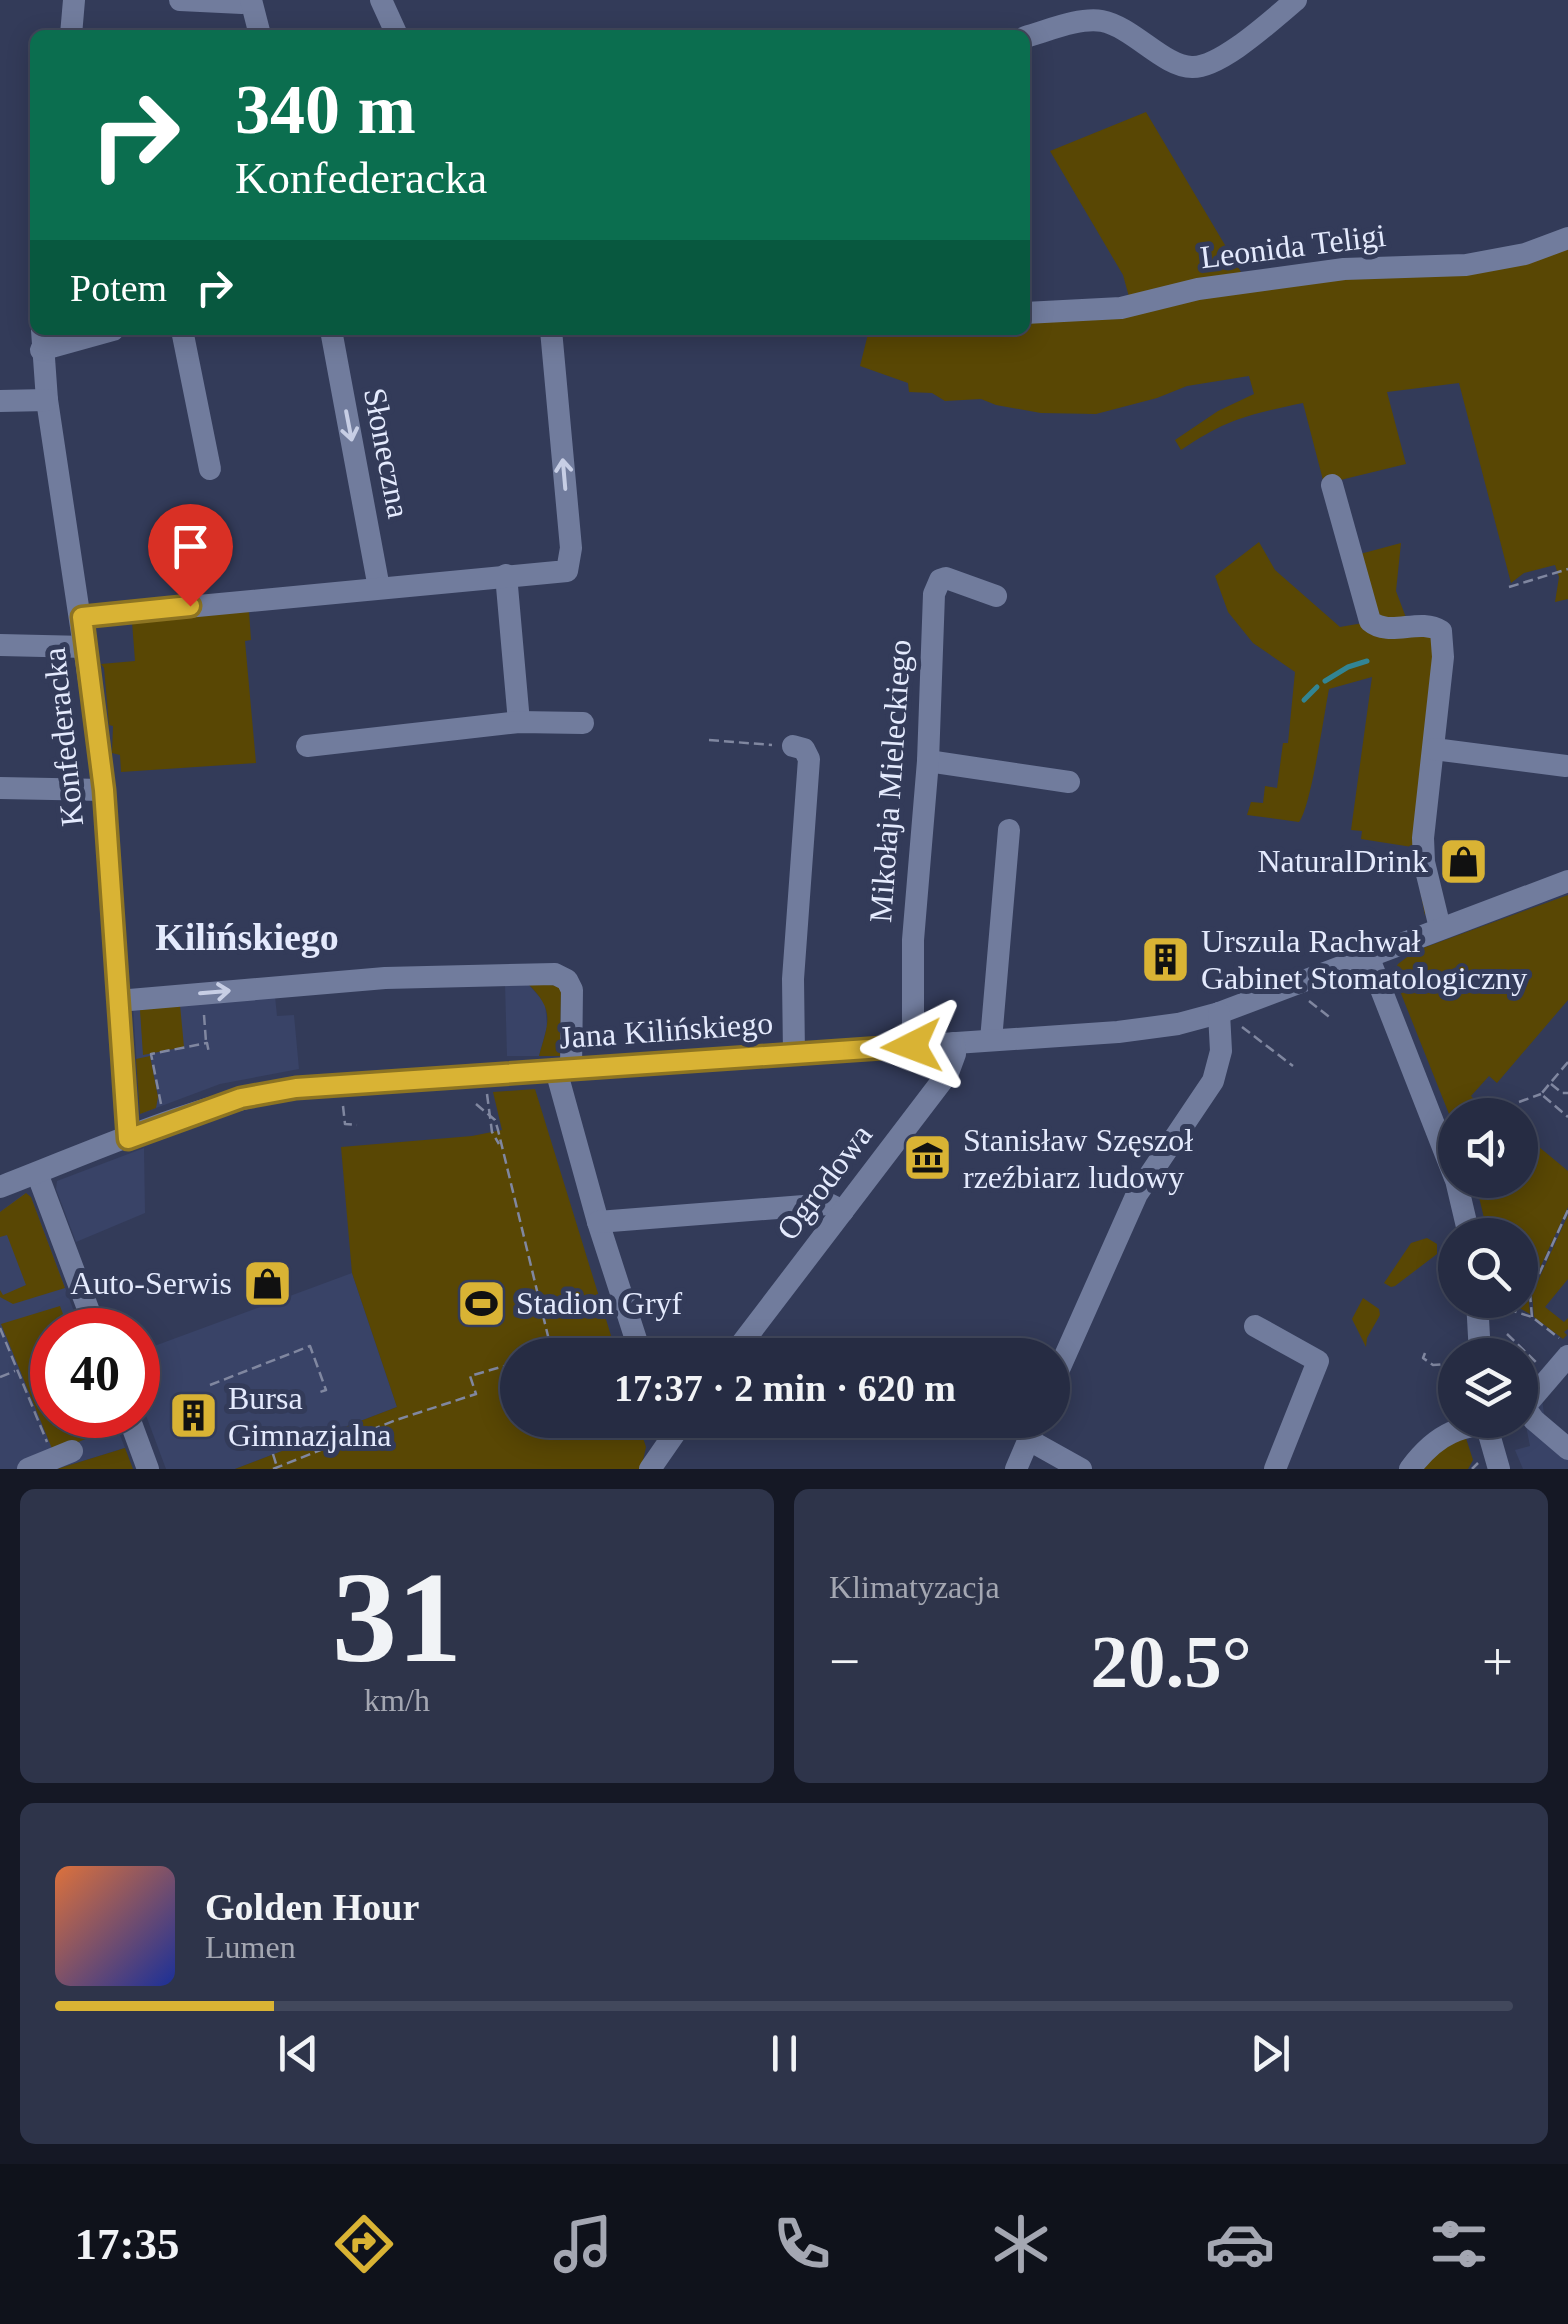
<!DOCTYPE html>
<html lang="pl">
<head>
<meta charset="utf-8">
<style>
  body { margin:0; font-family:Georgia,serif; background:#2e344a; color:#f1f3f6; height:100vh; display:flex; flex-direction:column; font-size:38px; white-space:nowrap }
  * { box-sizing:border-box; margin:0 }
  p { font-size:32px; color:#a4a7b2 }
  .icon { flex:none; width:55px; height:55px; fill:none; stroke:currentColor; stroke-width:2; stroke-linecap:round; stroke-linejoin:round }
  .map { position:relative; height:1469px; overflow:hidden }
  .sheet { display:flex; flex-direction:column; gap:20px; padding:20px; background:#151825; flex:1 }
  .sheet>* { flex:none }
  .banner { position:absolute; left:30px; top:30px; width:1000px; height:305px; border-radius:15px; box-shadow:0 5px 25px #0003,0 0 0 2px #42485c; background:#0b6e4f; color:#fff; overflow:hidden }
  .controls { position:absolute; left:1438px; top:1098px; display:grid; gap:20px }
  .controls a { display:grid; place-items:center; width:100px; height:100px; border-radius:50%; background:#262c43; box-shadow:0 5px 25px #0003,0 0 0 2px #42485c; font-size:50px }
  .speed { position:absolute; left:30px; top:1308px; display:flex; gap:20px; font-size:50px; font-weight:700; text-align:center }
  .speed>* { display:grid; place-content:center; width:130px; height:130px; border-radius:50%; background:#262c43; box-shadow:0 5px 25px #0003,0 0 0 2px #42485c; line-height:1 }
  .speed .limit { border:15px solid #d22; background:#fff; color:#111 }
  .pin { position:absolute; display:grid; place-items:center; width:85px; height:85px; color:#fff; margin:-102px -42px; border-radius:50% 50% 50% 0; rotate:-45deg; box-shadow:0 0 10px #0007 }
  .pin .icon { rotate:45deg }
  .me { position:absolute; width:110px; margin:-55px; rotate:267deg; stroke-linejoin:round; filter:drop-shadow(0 0 8px #0008) }
  .turn { display:flex; align-items:center; gap:35px; height:210px; padding:0 40px; font-size:45px }
  .turn .icon { width:130px; height:130px; stroke-width:2.5 }
  .turn b { display:block; font-size:70px; line-height:85px }
  .then { display:flex; align-items:center; height:95px; padding:0 40px; background:#0003; gap:20px; font-size:38px }
  .big { font-size:75px; font-weight:700; line-height:1.1 }
  .sheet .tile { flex:1; display:flex; flex-direction:column; justify-content:center; gap:15px; min-width:0; padding:0 35px; border-radius:15px; background:#2e344a }
  .sheet .dial { align-items:center; gap:0 }
  .dial b { font-size:130px; line-height:1 }
  .song { display:flex; align-items:center; gap:30px }
  .cover { width:120px; height:120px; border-radius:15px; background:linear-gradient(135deg,hsl(20 70% 55%),hsl(230 70% 35%)) }
  .played { height:10px; border-radius:5px; background:linear-gradient(90deg,#d9b334 15%,#42485c 15%) }
  .keys { display:flex; justify-content:space-around; direction:ltr }
  .heat { display:flex; justify-content:space-between; align-items:center; font-size:55px; direction:ltr }
  .sheet .tiles { flex:1; display:grid; gap:20px; grid-template-columns:1fr 1fr }
  .tile:last-child { grid-column:span 2 }
  .trip { position:absolute; left:500px; top:1338px; width:570px; height:100px; border-radius:50px; background:#262c43; box-shadow:0 5px 25px #0003,0 0 0 2px #42485c; font-weight:700; line-height:100px; text-align:center }
  .tabs { display:flex; height:160px; justify-content:space-around; align-items:center; background:#0f121b; color:#a4a7b2 }
  .tabs .icon { width:70px; height:70px }
  .tabs .current { color:#d9b334 }
  .tabs b { font-size:45px; color:#f1f3f6 }
  .map>svg:first-child { display:block }
</style>
</head>
<body>
<div class="map">
<svg width="1568" height="1469" viewBox="0 0 1568 1469">
  <rect width="100%" height="100%" fill="#333b59"/>
  <g fill="#394367">
    <polygon points="527,983 545,1003 547,1027 539,1056 507,1056 505,984"/>
    <polygon points="275,996 277,1016 294,1015 299,1069 220,1084 140,1114 133,1007"/>
    <polygon points="144,1148 145,1213 76,1242 56,1189 57,1181"/>
    <polygon points="24,1194 31,1197 81,1330 52,1330 52,1415 112,1415 125,1448 57,1469 0,1469 0,1212"/>
    <polygon points="352,1273 397,1407 235,1469 166,1469 138,1394 138,1352"/>
    <polygon points="1542,1397 1544,1415 1568,1435 1568,1469 1523,1469 1515,1450 1530,1446 1526,1426 1520,1423"/>
  </g>
  <g fill="#594704">
    <path d="M1146,112L1241,272L1247,289L1568,244V599L1555,602L1559,577L1555,565L1524,573L1511,583L1459,383L1387,392L1406,464L1324,484L1303,403C1250,414 1226,419 1181,450L1175,440L1218,411L1254,394L1249,376L1187,386L1157,398L1096,414L1041,413L996,405L981,399L945,401L932,393L909,392L908,383L860,366L869,330H1025V309L1134,315L1123,275L1050,151Z"/>
    <path d="M1259,542L1275,570L1340,627L1363,623L1436,638L1425,916L1412,847L1361,839L1362,831L1351,830L1372,677L1329,689C1324,715 1311,807 1299,822L1247,815L1251,802L1263,803L1265,786L1277,788L1283,743H1288L1295,672L1253,643L1228,612L1215,576Z"/>
    <polygon points="1401,543 1396,591 1408,623 1381,621 1360,554"/>
    <polygon points="249,611 251,640 245,641 256,763 121,772 120,755 112,753 113,726 109,725 104,668 101,664 135,661 132,622"/>
    <polygon points="1568,895 1568,1000 1497,1083 1489,1076 1471,1096 1478,1104 1475,1108 1483,1115 1455,1115 1455,1129 1398,986 1394,972 1398,964 1415,951"/>
    <path d="M527,983L561,986L560,1056H539C549,1021 555,1010 527,983Z"/>
    <polygon points="180,1005 184,1047 143,1055 140,1010"/>
    <polygon points="150,1056 158,1097 156,1108 140,1114 136,1059"/>
    <polygon points="535,1089 617,1355 518,1355 518,1420 637,1420 646,1447 641,1469 235,1469 397,1407 352,1273 341,1147 472,1136 502,1130 493,1092"/>
    <polygon points="1521,1132 1568,1171 1568,1207 1528,1294 1530,1314 1505,1300 1520,1300 1520,1235 1488,1235 1475,1180 1520,1180"/>
    <polygon points="26,1193 31,1197 65,1288 13,1304 0,1297 0,1290 3,1295 26,1285 7,1235 0,1237 0,1212"/>
    <polygon points="1568,1215 1568,1279 1545,1307 1564,1322 1568,1318 1568,1329 1564,1332 1567,1335 1563,1339 1534,1317 1532,1294"/>
    <polygon points="1427,1238 1437,1244 1437,1254 1395,1286 1391,1287 1384,1283 1411,1243"/>
    <polygon points="1363,1298 1379,1309 1380,1315 1367,1338 1366,1347 1352,1319"/>
    <polygon points="60,1306 69,1330 52,1330 52,1415 102,1415 108,1431 53,1451 1,1324"/>
    <polygon points="1464,1432 1473,1460 1468,1469 1416,1469"/>
    <polygon points="125,1448 133,1469 57,1469"/>
  </g>
  <g fill="none" stroke-linecap="round" stroke-linejoin="round">
    <g stroke="#328594" stroke-width="5">
      <polyline points="1325,681 1348,667 1367,661"/>
      <polyline points="1304,700 1317,687"/>
    </g>
    <g stroke="#8087a0" stroke-width="2.5" stroke-dasharray="10 5" stroke-linecap="butt">
      <polyline points="33,311 35,293"/>
      <polyline points="1509,587 1568,569"/>
      <polyline points="709,740 772,745"/>
      <polyline points="1309,1001 1332,1019"/>
      <polyline points="204,1015 206,1042"/>
      <polyline points="1242,1027 1293,1066"/>
      <polyline points="1568,1062 1541,1094 1568,1117"/>
      <polyline points="1551,1084 1562,1093 1568,1093"/>
      <polyline points="487,1094 492,1132 499,1144"/>
      <polyline points="1519,1102 1541,1094"/>
      <polyline points="161,1104 151,1054 207,1043 209,1053"/>
      <polyline points="476,1104 495,1120 498,1130 548,1336 546,1353 539,1355"/>
      <polyline points="343,1106 345,1124 357,1125"/>
      <polyline points="1507,1309 1532,1317 1559,1338"/>
      <polyline points="1532,1317 1530,1294 1568,1210"/>
      <polyline points="0,1328 47,1442"/>
      <polyline points="1507,1334 1538,1364"/>
      <polyline points="1425,1353 1423,1358 1433,1365 1445,1364"/>
      <polyline points="140,1375 150,1397"/>
      <polyline points="138,1376 143,1374 151,1396"/>
      <polyline points="0,1377 15,1371"/>
      <polyline points="210,1385 310,1346 326,1390 320,1392"/>
      <polyline points="273,1454 277,1467"/>
      <polyline points="273,1469 396,1420 476,1394 470,1376 518,1362"/>
      <polyline points="1472,1469 1478,1463"/>
    </g>
    <g stroke="#717c9d" stroke-width="22">
      <polyline points="180,0 242,3 246,0"/>
      <polyline points="251,0 260,35"/>
      <polyline points="381,0 397,35"/>
      <polyline points="71,35 74,0"/>
      <path d="M1025,37C1047,31 1079,17 1102,21C1133,27 1164,67 1192,67C1221,68 1274,18 1296,0"/>
      <polyline points="1025,313 1121,308 1198,289 1344,269 1466,265 1525,254 1568,238"/>
      <polyline points="42,330 47,400 101,760 128,1139"/>
      <polyline points="182,330 210,469"/>
      <polyline points="331,330 379,588"/>
      <polyline points="41,350 113,330"/>
      <polyline points="0,401 47,400"/>
      <path d="M1332,485L1370,621C1390,638 1419,617 1441,631L1443,657L1423,838L1424,862L1440,928"/>
      <polyline points="506,575 519,722"/>
      <polyline points="82,617 567,571 571,548 551,330"/>
      <polyline points="0,645 86,647"/>
      <polyline points="307,746 519,722 583,723"/>
      <polyline points="793,746 804,749 809,759 793,979 794,1054"/>
      <polyline points="1434,749 1566,766"/>
      <polyline points="928,761 1069,782"/>
      <polyline points="0,788 104,790"/>
      <polyline points="1368,956 1455,1178"/>
      <polyline points="118,1001 385,978 555,974 567,980 572,990 571,1069"/>
      <polyline points="991,1040 1009,830"/>
      <polyline points="913,1046 913,940 928,761 934,594 940,580 946,578 996,596"/>
      <polyline points="556,1070 598,1222 641,1355"/>
      <polyline points="37,1173 96,1330"/>
      <polyline points="1456,1180 1469,1235"/>
      <path d="M0,1187C94,1151 197,1103 296,1088L1118,1032L1178,1024L1219,1013L1568,881"/>
      <polyline points="598,1222 829,1204 843,1211"/>
      <polyline points="1477,1300 1480,1355"/>
      <polyline points="1255,1326 1318,1361 1275,1469"/>
      <polyline points="733,1355 948,1073 955,1054 954,1043"/>
      <polyline points="1052,1385 1137,1194 1213,1081 1221,1051 1219,1013"/>
      <polyline points="1525,1408 1534,1420 1568,1449"/>
      <polyline points="1520,1412 1568,1356"/>
      <polyline points="128,1415 148,1469"/>
      <polyline points="1485,1420 1499,1469"/>
      <polyline points="1029,1440 1081,1469"/>
      <polyline points="28,1469 72,1451"/>
      <polyline points="650,1469 684,1420"/>
      <polyline points="1016,1469 1037,1420"/>
      <path d="M1410,1469C1439,1430 1460,1427 1506,1420"/>
    </g>
  </g>
  <defs><path id="oneway-shaft" d="M-6 0H5M1.5-3L5.5 0L1.5 3" fill="none" stroke-width="1.6" stroke-linecap="round" stroke-linejoin="round" transform="scale(2.5)"/></defs>
  <g stroke="#c7cee5">
    <use href="#oneway-shaft" transform="translate(349 426) rotate(79)"/>
    <use href="#oneway-shaft" transform="translate(564 474) rotate(-95)"/>
    <use href="#oneway-shaft" transform="translate(215 992) rotate(-5)"/>
  </g>
  <g fill="none" stroke-linecap="round" stroke-linejoin="round">
    <defs>
      <polyline id="route" points="190,606 82,617 104,790 128,1139 241,1098 296,1088 912,1046"/>
    </defs>
    <use href="#route" stroke="#8d7422" stroke-width="25"/>
    <use href="#route" stroke="#d9b334" stroke-width="18"/>
  </g>
  <defs>
    <symbol id="shop-square" viewBox="-11 -11 22 22"><rect x="-9" y="-9" width="18" height="18" rx="4" fill="#d9b334" stroke="#333b59"/><path d="M-5-2.5h2.3a2.7 3.5 0 0 1 5.4 0H5L5.5 6h-11ZM-1.5-2.5h3a1.5 2.3 0 0 0-3 0Z" fill="#111"/></symbol>
    <symbol id="building-square" viewBox="-11 -11 22 22"><rect x="-9" y="-9" width="18" height="18" rx="4" fill="#d9b334" stroke="#333b59"/><path d="M-4-6H4V6H1V3H-1V6H-4ZM-2.5-4.3h1.7v1.8h-1.7ZM.8-4.3h1.7v1.8H.8ZM-2.5-1h1.7V.8h-1.7ZM.8-1h1.7V.8H.8Z" fill="#111"/></symbol>
    <symbol id="museum-square" viewBox="-11 -11 22 22"><rect x="-9" y="-9" width="18" height="18" rx="4" fill="#d9b334" stroke="#333b59"/><path d="M0-6L6-3V-2H-6V-3ZM-5-1h2V3h-2ZM-1-1h2V3h-2ZM3-1h2V3H3ZM-6 4H6V6H-6Z" fill="#111"/></symbol>
    <symbol id="stadium-square" viewBox="-11 -11 22 22"><rect x="-9" y="-9" width="18" height="18" rx="4" fill="#d9b334" stroke="#333b59"/><path d="M0-5a6.5 5 0 1 0 0 10a6.5 5 0 1 0 0-10ZM-3.5-1.8h7v3.6h-7Z" fill="#111"/></symbol>
  </defs>
  <g fill-rule="evenodd">
    <use href="#shop-square" x="1436" y="834" width="55" height="55"/>
    <use href="#building-square" x="1138" y="932" width="55" height="55"/>
    <use href="#museum-square" x="900" y="1130" width="55" height="55"/>
    <use href="#shop-square" x="240" y="1256" width="55" height="55"/>
    <use href="#stadium-square" x="454" y="1276" width="55" height="55"/>
    <use href="#building-square" x="166" y="1388" width="55" height="55"/>
  </g>
  <g text-anchor="middle" stroke-width="10" stroke-linejoin="round" paint-order="stroke">
    <g font-size="32" fill="#e4eafd" stroke="#333b59">
      <text transform="translate(1293 246) rotate(-7)" y="11">Leonida Teligi</text>
      <text transform="translate(387 453) rotate(79)" y="11">Słoneczna</text>
      <text transform="translate(63 737) rotate(-96)" y="11">Konfederacka</text>
      <text transform="translate(890 781) rotate(-86)" y="11">Mikołaja Mieleckiego</text>
      <text transform="translate(666 1030) rotate(-4)" y="11">Jana Kilińskiego</text>
      <text transform="translate(824 1182) rotate(-53)" y="11">Ogrodowa</text>
    </g>
    <g font-size="32" fill="#e4eafd" stroke="#333b59" text-anchor="start">
      <text x="1428" y="872" text-anchor="end">NaturalDrink</text>
      <text x="1201" y="952">Urszula Rachwał<tspan x="1201" dy="37">Gabinet Stomatologiczny</tspan></text>
      <text x="963" y="1151">Stanisław Szęszoł<tspan x="963" dy="37">rzeźbiarz ludowy</tspan></text>
      <text x="232" y="1294" text-anchor="end">Auto-Serwis</text>
      <text x="516" y="1314">Stadion Gryf</text>
      <text x="228" y="1409">Bursa<tspan x="228" dy="37">Gimnazjalna</tspan></text>
    </g>
    <g font-size="38" font-weight="bold" fill="#e4eafd" stroke="#333b59">
      <text x="247" y="950">Kilińskiego</text>
    </g>
  </g>
</svg>
<div class="controls">
<a><svg class="icon" aria-label="sound" viewBox="0 0 24 24"><path d="M4 9h4l5-4v14l-5-4H4zM17 9q2 3 0 6"/></svg></a>
<a><svg class="icon" aria-label="search" viewBox="0 0 24 24"><circle cx="10" cy="10" r="6"/><path d="M15 15l6 6"/></svg></a>
<a><svg class="icon" aria-label="layers" viewBox="0 0 24 24"><path d="M12 4l9 5-9 5-9-5zM3 14l9 5 9-5"/></svg></a>
</div>
<div class="speed"><div class="limit">40</div></div>
<div class="pin" style="left:190px;top:606px;background:#d93025"><svg class="icon" aria-label="arrive" viewBox="0 0 24 24"><path d="M6 21V4h12l-3 4 3 4H6"/></svg></div>
<svg class="me" style="left:912px;top:1046px" viewBox="-20 -20 40 40"><path d="M0-17L14 15 0 8-14 15z" fill="#d9b334" stroke="#fff" stroke-width="4"/></svg>
<div class="trip">17:37 · 2 min · 620 m</div>
<div class="banner">
<div class="turn"><svg class="icon" aria-label="right" viewBox="0 0 24 24"><path d="M7 20v-9h11M14 6l5 5-5 5"/></svg><div><b>340 m</b>Konfederacka</div></div>
<div class="then">Potem<svg class="icon" aria-label="right" viewBox="0 0 24 24"><path d="M7 20v-9h11M14 6l5 5-5 5"/></svg></div>
</div>
</div>
<section class="sheet">
<div class="tiles">
<div class="tile dial"><b>31</b><p>km/h</p></div>
<div class="tile"><p>Klimatyzacja</p>
<div class="heat"><a>−</a><b class="big">20.5°</b><a>+</a></div>
</div>
<div class="tile">
<div class="song"><i class="cover"></i><div><b>Golden Hour</b><p>Lumen</p></div></div>
<div class="played"></div>
<div class="keys"><svg class="icon" aria-label="previous" viewBox="0 0 24 24"><path d="M18 5L8 12l10 7zM5 5v14"/></svg><svg class="icon" aria-label="pause" viewBox="0 0 24 24"><path d="M8 5v14M16 5v14"/></svg><svg class="icon" aria-label="next" viewBox="0 0 24 24"><path d="M6 5l10 7-10 7zM19 5v14"/></svg></div>
</div>
</div>
</section>
<nav class="tabs">
<b>17:35</b>
<svg class="icon current" aria-label="directions" viewBox="0 0 24 24"><path d="M12 3l9 9-9 9-9-9zM9 14v-3h6M13 9l2 2-2 2"/></svg>
<svg class="icon" aria-label="music" viewBox="0 0 24 24"><path d="M9 18V5l10-2v13"/><circle cx="6" cy="18" r="3"/><circle cx="16" cy="16" r="3"/></svg>
<svg class="icon" aria-label="phone" viewBox="0 0 24 24"><path d="M5 4h4l2 5-3 2q2 4 5 5l2-3 5 2v4C11 20 4 13 5 4z"/></svg>
<svg class="icon" aria-label="climate" viewBox="0 0 24 24"><path d="M12 3v18M4 7l16 10M4 17L20 7"/></svg>
<svg class="icon" aria-label="car" viewBox="0 0 24 24"><path d="M5 17H2v-5l4-1 3-4h7l3 4 3 1v5h-3M9 17h6M6 11h13"/><circle cx="7" cy="17" r="2"/><circle cx="17" cy="17" r="2"/></svg>
<svg class="icon" aria-label="filters" viewBox="0 0 24 24"><path d="M4 7h16M4 17h16"/><circle cx="9" cy="7" r="2"/><circle cx="15" cy="17" r="2"/></svg>
</nav>
</body>
</html>
